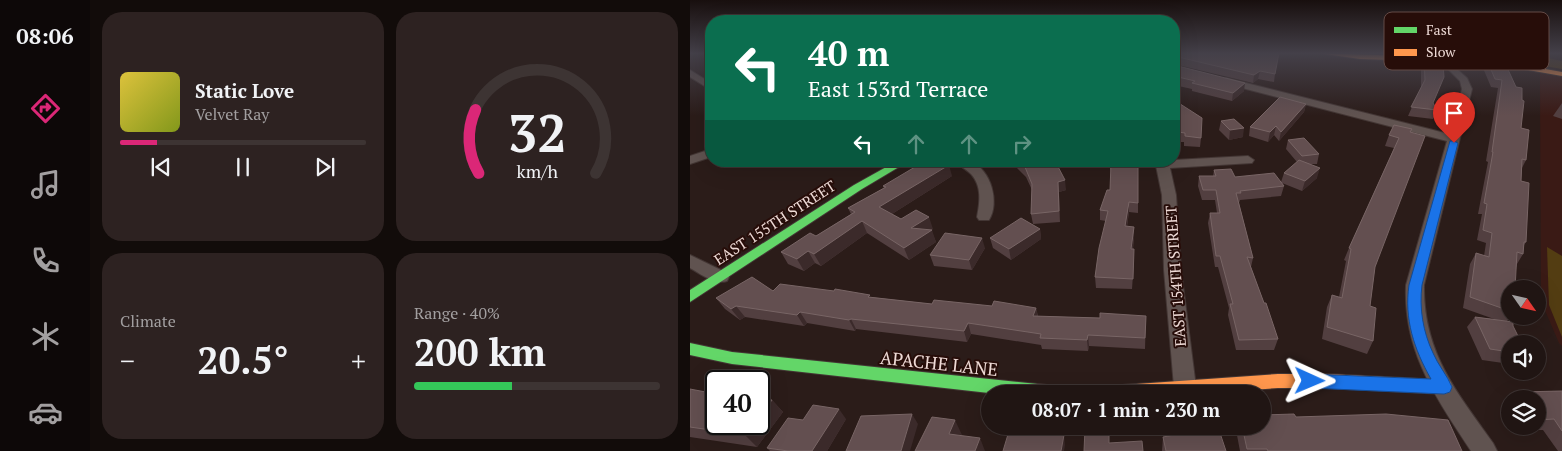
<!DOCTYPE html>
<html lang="en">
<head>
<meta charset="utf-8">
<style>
  body { margin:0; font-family:"PT Serif",serif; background:#2d2221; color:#f1f3f6; height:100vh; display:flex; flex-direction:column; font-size:19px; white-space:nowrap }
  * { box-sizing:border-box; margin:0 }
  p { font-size:16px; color:#a29fa0 }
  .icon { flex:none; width:28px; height:28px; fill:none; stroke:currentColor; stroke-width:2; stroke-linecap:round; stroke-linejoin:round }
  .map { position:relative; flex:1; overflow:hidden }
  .sheet { display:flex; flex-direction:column; gap:12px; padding:12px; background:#120c0a; width:600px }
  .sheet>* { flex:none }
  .top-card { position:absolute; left:15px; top:15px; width:475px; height:152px; border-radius:20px; box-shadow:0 5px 20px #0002,0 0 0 1px #3d3433; background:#0b6e4f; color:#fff; overflow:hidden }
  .needle { width:32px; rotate:124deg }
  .fabs { position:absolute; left:811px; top:280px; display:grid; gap:10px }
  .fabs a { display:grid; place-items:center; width:45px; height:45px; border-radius:50%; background:#201513; box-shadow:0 5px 20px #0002,0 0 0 1px #3d3433; font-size:25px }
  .speed { position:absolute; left:15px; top:370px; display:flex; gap:10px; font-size:25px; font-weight:700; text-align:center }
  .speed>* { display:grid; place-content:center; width:65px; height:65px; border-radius:50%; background:#201513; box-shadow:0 5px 20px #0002,0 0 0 1px #3d3433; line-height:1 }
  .speed .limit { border:2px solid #111; border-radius:8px; background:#fff; color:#111 }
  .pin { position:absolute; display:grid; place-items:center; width:42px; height:42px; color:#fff; margin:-51px -21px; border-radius:50% 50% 50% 0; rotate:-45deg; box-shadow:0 0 5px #0007 }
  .pin .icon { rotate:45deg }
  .me { position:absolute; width:55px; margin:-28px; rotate:91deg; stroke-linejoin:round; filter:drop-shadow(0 0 4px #0008) }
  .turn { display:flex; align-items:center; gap:18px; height:105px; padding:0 20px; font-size:22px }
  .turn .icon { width:65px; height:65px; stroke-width:2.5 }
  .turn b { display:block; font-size:35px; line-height:42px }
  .lanes { display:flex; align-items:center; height:48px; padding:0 20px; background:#0003; justify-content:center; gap:25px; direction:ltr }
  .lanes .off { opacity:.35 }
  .big { font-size:38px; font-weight:600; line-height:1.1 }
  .sheet .card { flex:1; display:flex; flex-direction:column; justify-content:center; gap:8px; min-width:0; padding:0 18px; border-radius:20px; background:#2d2221 }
  .sheet .dial { align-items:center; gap:0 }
  .dial svg { height:130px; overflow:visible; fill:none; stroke:#3d3433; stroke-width:7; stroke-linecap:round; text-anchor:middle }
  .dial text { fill:#f1f3f6; stroke:none }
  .song { display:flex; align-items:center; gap:15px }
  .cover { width:60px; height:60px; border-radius:8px; background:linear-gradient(135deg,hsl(50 70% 55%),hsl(70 70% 35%)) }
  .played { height:5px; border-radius:2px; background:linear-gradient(90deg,#db2777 15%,#3d3433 15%) }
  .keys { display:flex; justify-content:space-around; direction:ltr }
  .heat { display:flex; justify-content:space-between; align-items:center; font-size:28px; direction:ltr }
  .charge { height:8px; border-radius:4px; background:linear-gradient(90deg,#34c759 40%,#3d3433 0) }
  .sheet .tiles { flex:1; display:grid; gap:12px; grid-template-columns:repeat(2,1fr) }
  .trip { position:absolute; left:291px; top:385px; width:290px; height:50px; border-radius:25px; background:#201513; box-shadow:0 5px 20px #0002,0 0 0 1px #3d3433; font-weight:600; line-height:50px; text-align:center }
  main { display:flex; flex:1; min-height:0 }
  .dock { display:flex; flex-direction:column; width:90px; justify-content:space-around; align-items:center; background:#0d0808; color:#a29fa0 }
  .dock .icon { width:35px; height:35px }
  .dock .current { color:#db2777 }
  .dock b { font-size:22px; color:#f1f3f6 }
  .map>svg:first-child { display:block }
</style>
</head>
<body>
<main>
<nav class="dock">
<b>08:06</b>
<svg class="icon current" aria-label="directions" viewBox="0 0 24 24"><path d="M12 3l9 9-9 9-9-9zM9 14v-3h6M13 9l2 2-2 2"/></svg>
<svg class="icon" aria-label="music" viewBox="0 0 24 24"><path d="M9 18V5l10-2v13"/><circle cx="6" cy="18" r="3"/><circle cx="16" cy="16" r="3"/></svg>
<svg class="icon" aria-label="phone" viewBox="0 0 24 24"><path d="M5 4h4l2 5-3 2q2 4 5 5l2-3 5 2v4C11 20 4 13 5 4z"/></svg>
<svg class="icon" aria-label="climate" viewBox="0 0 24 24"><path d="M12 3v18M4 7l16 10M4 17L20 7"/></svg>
<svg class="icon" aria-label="car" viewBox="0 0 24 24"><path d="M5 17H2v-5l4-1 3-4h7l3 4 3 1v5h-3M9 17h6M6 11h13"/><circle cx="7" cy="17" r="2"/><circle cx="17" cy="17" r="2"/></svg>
</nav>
<section class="sheet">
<div class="tiles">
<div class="card">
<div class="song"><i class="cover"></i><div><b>Static Love</b><p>Velvet Ray</p></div></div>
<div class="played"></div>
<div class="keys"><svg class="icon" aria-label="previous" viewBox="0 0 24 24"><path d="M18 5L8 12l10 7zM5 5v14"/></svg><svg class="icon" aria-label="pause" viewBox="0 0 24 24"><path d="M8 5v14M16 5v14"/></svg><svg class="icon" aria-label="next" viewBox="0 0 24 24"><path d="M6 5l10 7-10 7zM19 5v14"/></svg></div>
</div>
<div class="card dial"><svg viewBox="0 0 100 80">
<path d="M14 69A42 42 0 1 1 86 69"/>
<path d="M14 69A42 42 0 0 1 12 30" stroke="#db2777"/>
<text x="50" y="56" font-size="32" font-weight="700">32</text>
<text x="50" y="72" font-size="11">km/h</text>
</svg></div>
<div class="card"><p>Climate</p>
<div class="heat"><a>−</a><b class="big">20.5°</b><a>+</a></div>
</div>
<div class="card"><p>Range · 40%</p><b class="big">200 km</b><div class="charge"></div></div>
</div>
</section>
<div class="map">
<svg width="872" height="451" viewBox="0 0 872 451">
  <rect width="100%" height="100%" fill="#2b1c19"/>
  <polygon fill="#3a1a15" points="850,73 872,77 872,346 869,343 851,301"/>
  <g fill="#533d12">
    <polygon points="652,53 833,53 872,61 872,69 801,57"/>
    <polygon points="857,247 872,256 872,337 859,305"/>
  </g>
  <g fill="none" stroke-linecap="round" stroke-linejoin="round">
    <polyline stroke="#693659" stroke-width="2.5" points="817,53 855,61"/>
    <defs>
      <g id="street">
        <path d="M752,56L777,78L782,89L734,285C733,352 766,391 803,443L807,451H781C746,397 713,352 716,285L757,141L533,83L531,81L536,78L759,134L772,89L770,81L748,59Z"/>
        <polygon points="0,70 21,83 21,90 0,77"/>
        <polygon points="21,149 21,157 0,164 0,156"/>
        <polygon points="558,156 564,160 562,163 480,168 486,195 491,270 506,387 502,394 488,394 484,387 474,270 472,195 465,161"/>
        <path d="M265,161C270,161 276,160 281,162C301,169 310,203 299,220H289L287,217C290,202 292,186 281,174C276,169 269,166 265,161Z"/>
        <path d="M0,255L37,273L39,277L37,281C24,285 11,274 0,268Z"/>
      </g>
      <g id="fast">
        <polygon points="207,161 219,161 172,189 0,302 0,290 164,185"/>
        <polygon points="0,343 42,352 357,385 363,387 365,392 364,394 308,394 42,364 0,355"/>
      </g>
      <g id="slow">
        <polygon points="628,53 800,59 872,72 872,76 800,63 670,59"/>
        <polygon points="588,374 636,374 754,380 760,382 762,387 760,392 754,394 636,388 588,388 507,394 350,394 349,392 351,387 357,385 432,385"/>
      </g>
    </defs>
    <use href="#street" stroke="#433634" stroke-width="2"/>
    <use href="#fast" stroke="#433634" stroke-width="2"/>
    <use href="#slow" stroke="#433634" stroke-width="2"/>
    <use href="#street" fill="#605350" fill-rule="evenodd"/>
    <use href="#fast" fill="#63d668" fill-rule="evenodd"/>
    <use href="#slow" fill="#ff974d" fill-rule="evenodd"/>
  </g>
  <g fill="#523f40">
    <polygon points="484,53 585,74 584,82 568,79 563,83 484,64 484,65 554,91 542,101 502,91 502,89 484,85"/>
    <polygon points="734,58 743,103 747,110 743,119 718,116 731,87 731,66"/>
    <polygon points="797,60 832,100 831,128 836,160 832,168 831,181 836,242 834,245 833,254 827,264 820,289 820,316 821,316 817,321 820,344 820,364 792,360 777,327 785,317 804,319 773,308 780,264 786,253 794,256 796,243 787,240 792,214 788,214 798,162 796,161 808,88 801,87 793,68"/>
    <polygon points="484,100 511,138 510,147 494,146 494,142 487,142 489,121 484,123"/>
    <polygon points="872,103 872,119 863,116"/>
    <polygon points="616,104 614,112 589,141 584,135 578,142 559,136 560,127"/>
    <polygon points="531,121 553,137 539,140 529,130"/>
    <polygon points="720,132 685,267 680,306 683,341 677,354 632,339 637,307 642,295 649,297 656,261 654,260 659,248 704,148 695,146 699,135"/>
    <polygon points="598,140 629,154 627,164 620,164 627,178 612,191 592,183 594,186 591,196 550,200 549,203 563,258 561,267 574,303 588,339 584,350 546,350 538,315 539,308 528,267 525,267 518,223 520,213 527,213 525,200 512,200 508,186 509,176 523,176 524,170 545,177 591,182 594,173 607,162 596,149"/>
    <polygon points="326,161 365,161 376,190 369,192 370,222 343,224 341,214 342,190 336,177 327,168"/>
    <polygon points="418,161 448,161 448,213 439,212 437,227 444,227 444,237 443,249 444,260 442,289 406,288 405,277 416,221 410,220 410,210 420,190 421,172"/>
    <polygon points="262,176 202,214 211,219 243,229 241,230 246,242 219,260 177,233 131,266 125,263 114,271 98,264 91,252 126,236 161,214 158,208 194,188 193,186"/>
    <polygon points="350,229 351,239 321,260 303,248 300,238"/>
    <polygon points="295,248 282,270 244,266 240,255"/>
    <polygon points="83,291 144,291 181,297 242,304 346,308 348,316 410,318 456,316 455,349 399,346 398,351 352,349 351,345 281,334 277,342 166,329 165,331 117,323 114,326 55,317 50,320 35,309 26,298"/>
    <polygon points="0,389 26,424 82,400 93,412 67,447 0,437"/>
    <polygon points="872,391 872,451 868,451 853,430 838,430 835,426 848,426 848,399 822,399 828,392"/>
    <polygon points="606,417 772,451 550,451 546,430 547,426 572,426"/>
    <polygon points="156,419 137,451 80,451 77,448"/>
    <polygon points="473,437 536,451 472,451"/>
  </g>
  <g fill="#3b2a2a">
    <polygon points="570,71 568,79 563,83 564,75"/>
    <polygon points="555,83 554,91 542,101 543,93"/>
    <polygon points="616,104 614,112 589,141 591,132"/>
    <polygon points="490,112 490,121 484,123 484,114"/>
    <polygon points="586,126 584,135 578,142 580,132"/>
    <polygon points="554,128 553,137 539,140 540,130"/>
    <polygon points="259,165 262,176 194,219 189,207"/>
    <polygon points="630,168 627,178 612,191 615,181"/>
    <polygon points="375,180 376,190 369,192 370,222 368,182"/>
    <polygon points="439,202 439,212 435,237 435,226"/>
    <polygon points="239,217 243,229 225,240 221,228"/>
    <polygon points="172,221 177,233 131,266 124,254"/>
    <polygon points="444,227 444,237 441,259 441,249"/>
    <polygon points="350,229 351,239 321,260 319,249"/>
    <polygon points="242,230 246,242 219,260 214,248"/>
    <polygon points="292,238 295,248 282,270 279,260"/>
    <polygon points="118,251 125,263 114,271 107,259"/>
    <polygon points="46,306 55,317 50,320 41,309"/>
    <polygon points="346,308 348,318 343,316"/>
    <polygon points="110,312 117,323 114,326 107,315"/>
    <polygon points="161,319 166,329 165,331 159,320"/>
    <polygon points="278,323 281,334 277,342 274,331"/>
    <polygon points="398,335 399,346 398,351 397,340"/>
    <polygon points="82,400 93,412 67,447 55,435 64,424 69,424 69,417"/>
    <polygon points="149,409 156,419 137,451 122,451"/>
    <polygon points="222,414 228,424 220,451 211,451"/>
    <polygon points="265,420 272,435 259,434"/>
    <polygon points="374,435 375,445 374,451 371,451"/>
    <polygon points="290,438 295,451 285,451"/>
  </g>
  <g fill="#634f50" stroke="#786565">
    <polygon points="484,53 589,53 585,74 570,71 564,75 484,56"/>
    <polygon points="734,58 753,64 754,77 743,103 747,110 721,107 735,80"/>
    <polygon points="797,60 815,63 826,87 832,88 832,100 834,101 831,128 839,130 836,160 832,159 831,181 839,183 836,242 834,242 833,254 827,252 825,289 820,289 820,311 780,297 786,253 799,257 802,233 793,230 797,204 794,203 803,152 802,152 812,80 805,79"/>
    <polygon points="484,61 484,65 555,83 543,93 502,83 505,81 484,76"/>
    <polygon points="590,97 616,104 591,132 586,126 580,132 560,127"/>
    <polygon points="484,100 512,118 511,138 495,136 495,133 488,132 490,112 484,114"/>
    <polygon points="544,119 554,128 540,130 531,121"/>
    <polygon points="704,125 722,129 720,132 735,136 685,267 680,306 686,308 683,341 637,327 642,295 652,298 661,249 659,248 709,138 699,135"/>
    <polygon points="614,138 629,154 612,156 598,140"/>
    <polygon points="609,160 630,168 615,181 594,173"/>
    <polygon points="235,161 250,161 259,165 189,207 211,219 226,210 239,217 221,228 242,230 214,248 172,221 124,254 118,251 107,259 91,252 120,233 126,236 165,212 158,208 196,187 193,186"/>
    <polygon points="329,161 365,161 375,180 368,182 369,211 341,214 342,184 335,167"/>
    <polygon points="421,161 448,161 448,203 439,202 435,226 444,227 441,249 444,249 443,279 405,277 409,248 418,211 410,210 417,190 420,190 421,164"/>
    <polygon points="541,169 545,177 584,173 594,186 550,191 551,193 546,193 563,258 557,257 574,303 576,303 588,339 549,340 540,304 543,304 530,256 526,256 520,213 530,213 526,190 513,190 509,176 526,176 524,170"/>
    <polygon points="331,218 350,229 319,249 300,238"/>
    <polygon points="255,233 292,238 279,260 240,255"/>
    <polygon points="62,277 83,291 90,284 144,291 145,289 180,295 178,297 242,304 244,300 302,306 304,301 346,308 343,316 410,318 410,313 456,316 455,338 398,335 397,340 350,338 351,334 278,323 274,331 161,319 159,320 110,312 107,315 46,306 41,309 26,298"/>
    <polygon points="785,317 823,322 823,326 832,344 820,344 820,352 800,349"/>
    <polygon points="0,389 26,394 26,424 64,424 55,435 0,427"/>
    <polygon points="872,391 872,431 864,419 848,420 848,399 833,399 828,392"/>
    <polygon points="69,398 82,400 69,417"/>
    <polygon points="123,405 149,409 122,451 98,451 77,448 98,418 113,420"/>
    <polygon points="222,414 211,451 156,451 171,416"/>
    <polygon points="604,414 606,417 696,414 758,420 772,451 578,451 577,449 557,449 552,426 572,426 572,415"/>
    <polygon points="242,417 265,420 259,434 290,438 285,451 225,451"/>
    <polygon points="528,427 536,451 476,451 473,437"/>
    <polygon points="419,428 419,443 452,441 453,451 394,451 395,429"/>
    <polygon points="319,431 374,435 371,451 313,451"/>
  </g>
  <linearGradient id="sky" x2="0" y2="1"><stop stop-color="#180f0e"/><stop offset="0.46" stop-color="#444049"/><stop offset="1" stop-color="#444049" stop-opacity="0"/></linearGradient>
  <rect width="872" height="116" fill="url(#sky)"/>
  <path fill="#1a73e8" stroke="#114b97" d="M760,141H764L768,143L732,285C729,308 733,332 743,353C748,365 757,375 762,387L760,392L754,394L620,388L614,386L612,381L614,376L620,374L741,379C724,349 714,319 719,285Z"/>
  <g text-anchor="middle" stroke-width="4" stroke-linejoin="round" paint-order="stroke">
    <g font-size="15" fill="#eedad6" stroke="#270d09">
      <text transform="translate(85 223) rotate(-33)" y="5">EAST 155TH STREET</text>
      <text transform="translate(486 276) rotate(-94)" y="5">EAST 154TH STREET</text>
    </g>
    <g font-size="18" fill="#eedad6" stroke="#270d09">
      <text transform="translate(249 364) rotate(6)" y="6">APACHE LANE</text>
    </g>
  </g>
  <rect x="694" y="12" width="165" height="58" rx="8" fill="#270d09" stroke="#634a46" stroke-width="1"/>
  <rect x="704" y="27" width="23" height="6" fill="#63d668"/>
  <rect x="704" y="49" width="23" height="7" fill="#ff974d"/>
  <g font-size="14" fill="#eedad6">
    <text x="736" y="35">Fast</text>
    <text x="736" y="57">Slow</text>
  </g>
</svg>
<div class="fabs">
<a><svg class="needle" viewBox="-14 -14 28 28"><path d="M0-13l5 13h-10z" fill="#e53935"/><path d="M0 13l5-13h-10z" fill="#a29fa0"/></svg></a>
<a><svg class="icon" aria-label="sound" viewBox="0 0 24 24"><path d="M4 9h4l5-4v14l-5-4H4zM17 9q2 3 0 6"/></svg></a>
<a><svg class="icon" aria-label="layers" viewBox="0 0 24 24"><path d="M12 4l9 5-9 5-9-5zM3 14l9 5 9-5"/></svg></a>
</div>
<div class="speed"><div class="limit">40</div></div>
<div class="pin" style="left:764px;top:143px;background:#d93025"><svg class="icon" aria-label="arrive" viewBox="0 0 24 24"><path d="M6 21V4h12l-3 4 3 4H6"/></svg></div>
<svg class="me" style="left:620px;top:381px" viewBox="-20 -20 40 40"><path d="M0-17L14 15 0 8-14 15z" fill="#1a73e8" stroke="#fff" stroke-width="4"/></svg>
<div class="trip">08:07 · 1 min · 230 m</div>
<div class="top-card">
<div class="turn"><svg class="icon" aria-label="left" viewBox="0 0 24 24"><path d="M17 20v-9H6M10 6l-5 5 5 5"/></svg><div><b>40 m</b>East 153rd Terrace</div></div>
<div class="lanes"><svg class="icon" aria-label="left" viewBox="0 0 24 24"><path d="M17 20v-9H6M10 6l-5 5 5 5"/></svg><svg class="icon off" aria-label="ahead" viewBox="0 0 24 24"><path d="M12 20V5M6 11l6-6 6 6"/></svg><svg class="icon off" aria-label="ahead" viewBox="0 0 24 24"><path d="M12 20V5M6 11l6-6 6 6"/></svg><svg class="icon off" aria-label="right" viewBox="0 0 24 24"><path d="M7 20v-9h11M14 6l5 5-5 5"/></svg></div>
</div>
</div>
</main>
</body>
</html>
